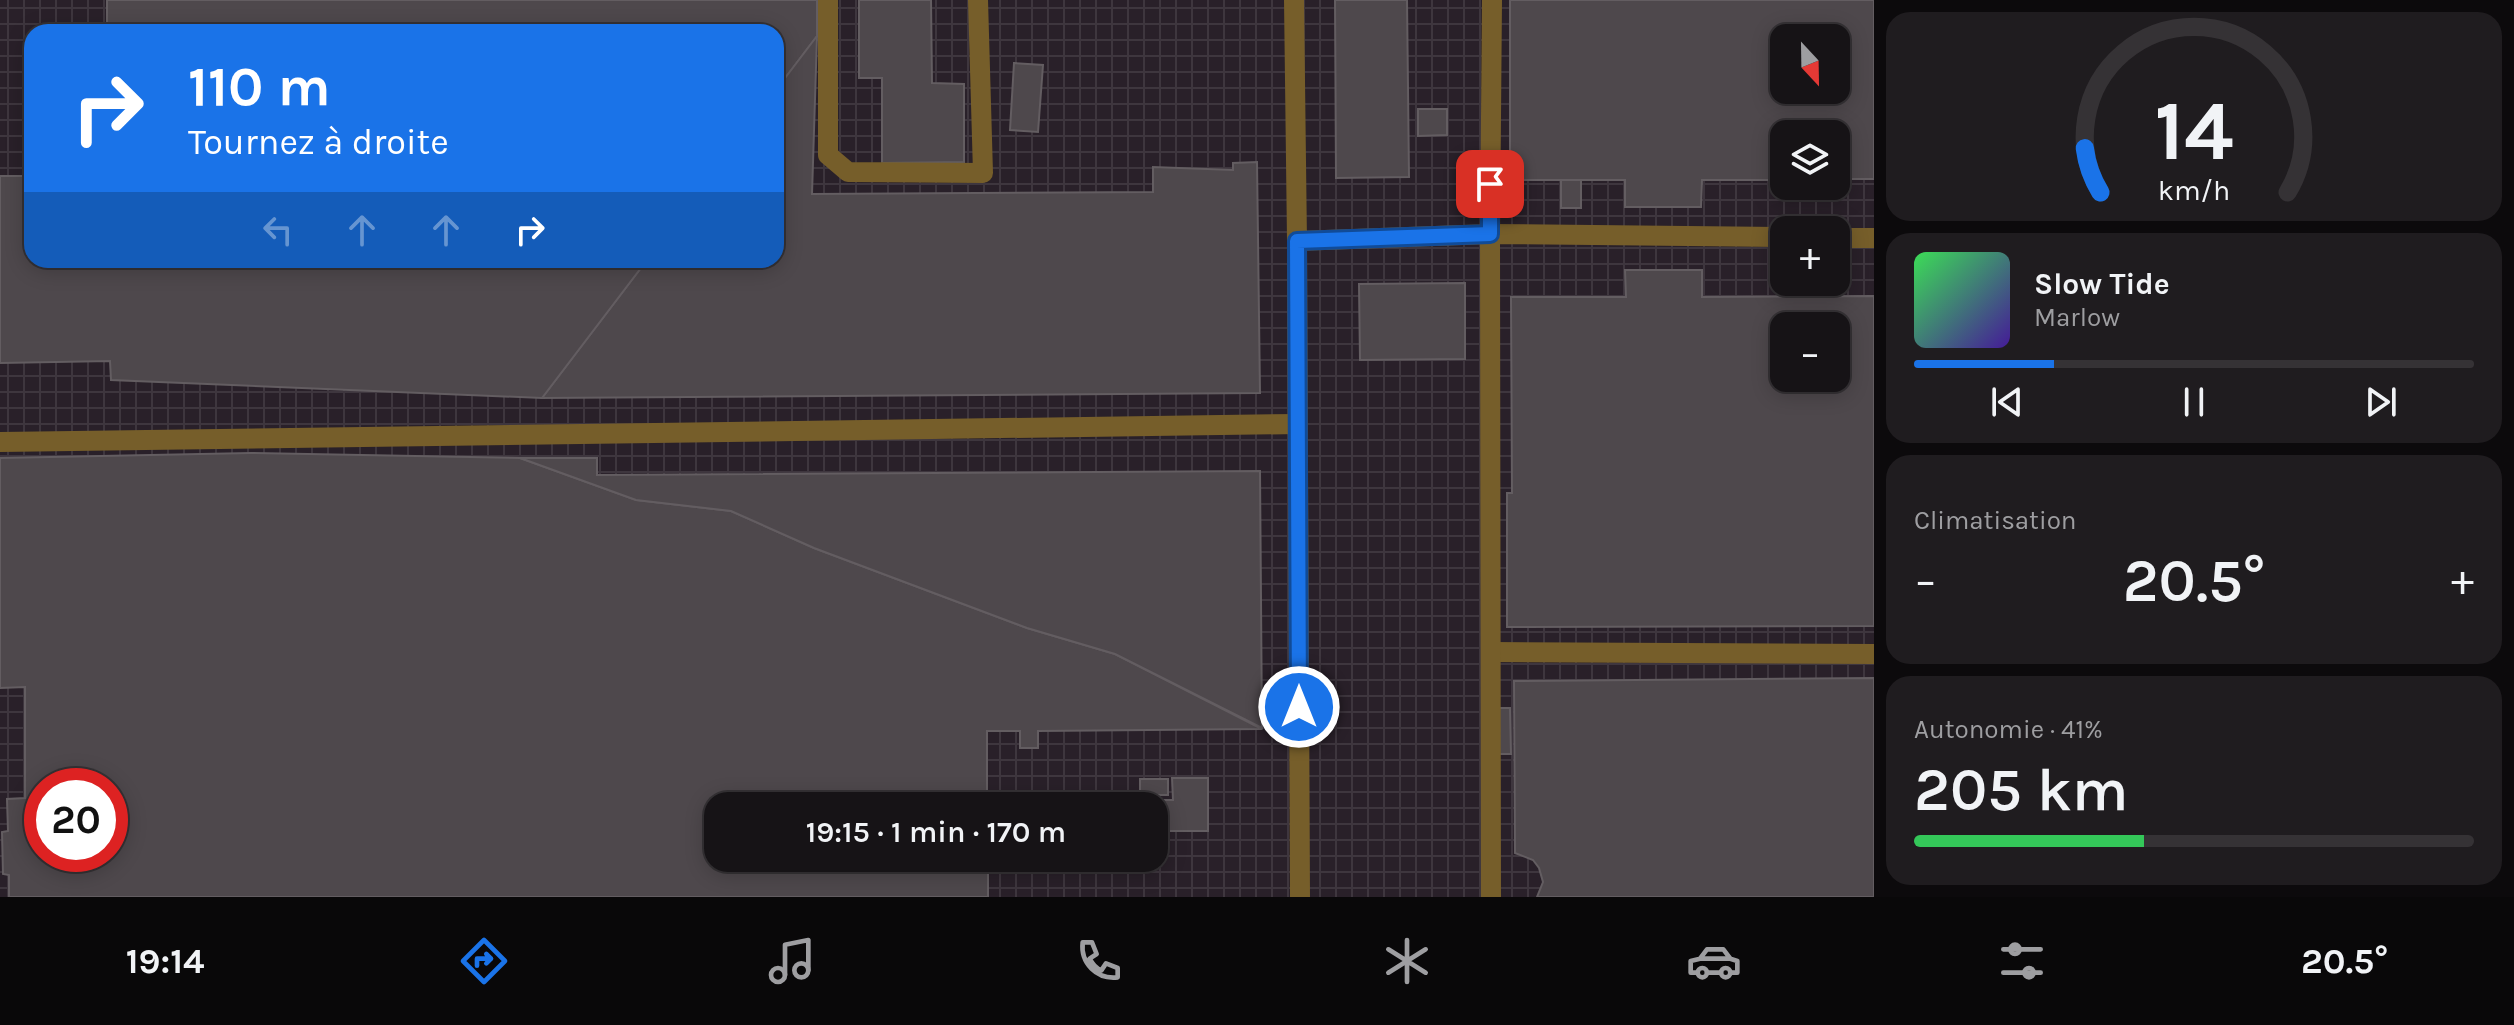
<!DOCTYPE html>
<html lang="fr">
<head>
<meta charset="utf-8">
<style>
  body { margin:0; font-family:Karla,sans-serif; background:#1f1c1f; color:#f1f3f6; height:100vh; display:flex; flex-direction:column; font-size:30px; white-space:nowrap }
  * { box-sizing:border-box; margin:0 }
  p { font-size:26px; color:#9e9ea1 }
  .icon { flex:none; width:44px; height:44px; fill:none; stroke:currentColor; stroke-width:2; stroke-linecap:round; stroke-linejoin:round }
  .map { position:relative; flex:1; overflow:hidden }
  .drawer { display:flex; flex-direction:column; gap:12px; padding:12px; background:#0c0a0c; width:640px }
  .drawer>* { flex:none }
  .banner { position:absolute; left:24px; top:24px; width:760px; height:244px; border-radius:24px; box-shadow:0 4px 20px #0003,0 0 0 2px #353235; background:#1a73e8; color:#fff; overflow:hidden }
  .needle { width:52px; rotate:158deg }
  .fabs { position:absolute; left:1770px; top:24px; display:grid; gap:16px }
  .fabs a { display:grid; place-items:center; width:80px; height:80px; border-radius:16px; background:#161316; box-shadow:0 4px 20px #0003,0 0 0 2px #353235; font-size:40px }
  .speed { position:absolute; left:24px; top:768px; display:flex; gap:16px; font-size:40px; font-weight:700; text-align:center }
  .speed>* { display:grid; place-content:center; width:104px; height:104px; border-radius:50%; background:#161316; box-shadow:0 4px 20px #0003,0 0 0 2px #353235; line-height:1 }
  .speed .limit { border:12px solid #d22; background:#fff; color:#111 }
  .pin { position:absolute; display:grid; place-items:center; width:68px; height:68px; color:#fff; margin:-34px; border-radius:16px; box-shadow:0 4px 12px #0006 }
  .me { position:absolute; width:88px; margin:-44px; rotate:0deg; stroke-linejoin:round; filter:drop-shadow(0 0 6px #0008) }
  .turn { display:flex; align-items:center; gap:28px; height:168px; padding:0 32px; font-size:36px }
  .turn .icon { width:104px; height:104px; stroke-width:2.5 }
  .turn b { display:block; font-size:56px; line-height:68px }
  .lanes { display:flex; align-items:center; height:76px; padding:0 32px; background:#0003; justify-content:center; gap:40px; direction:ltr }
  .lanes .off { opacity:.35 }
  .big { font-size:60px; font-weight:600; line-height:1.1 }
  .drawer .card { flex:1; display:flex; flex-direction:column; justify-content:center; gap:12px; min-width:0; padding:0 28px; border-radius:24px; background:#1f1c1f }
  .drawer .dial { align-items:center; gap:0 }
  .dial svg { height:208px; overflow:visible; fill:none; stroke:#353235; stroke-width:7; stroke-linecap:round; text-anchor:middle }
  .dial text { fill:#f1f3f6; stroke:none }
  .song { display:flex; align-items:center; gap:24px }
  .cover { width:96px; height:96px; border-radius:12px; background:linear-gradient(135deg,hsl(130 70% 55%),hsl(260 70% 35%)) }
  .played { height:8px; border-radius:4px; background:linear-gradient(90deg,#1a73e8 25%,#353235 25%) }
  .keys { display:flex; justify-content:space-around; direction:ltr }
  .heat { display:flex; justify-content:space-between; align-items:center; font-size:44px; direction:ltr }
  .charge { height:12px; border-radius:6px; background:linear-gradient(90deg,#34c759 41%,#353235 0) }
  .trip { position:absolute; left:704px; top:792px; width:464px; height:80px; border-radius:24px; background:#161316; box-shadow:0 4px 20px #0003,0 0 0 2px #353235; font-weight:600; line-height:80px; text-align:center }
  .dock { display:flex; height:128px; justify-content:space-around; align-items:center; background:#090809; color:#9e9ea1 }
  .dock .icon { width:56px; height:56px }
  .dock .current { color:#1a73e8 }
  .dock b { font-size:36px; color:#f1f3f6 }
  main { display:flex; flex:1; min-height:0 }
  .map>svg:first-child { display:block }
</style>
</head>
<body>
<main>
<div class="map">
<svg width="1874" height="897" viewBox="0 0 1874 897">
  <defs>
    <pattern id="industrial-grid" width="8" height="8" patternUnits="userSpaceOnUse" patternTransform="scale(2)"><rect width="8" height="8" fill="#292029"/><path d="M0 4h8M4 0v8" fill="none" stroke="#3e363e"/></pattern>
  </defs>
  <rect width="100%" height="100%" fill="#1d191e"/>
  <path fill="url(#industrial-grid)" fill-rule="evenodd" d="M0,0H1874V897H0ZM32,32H776V260H32ZM1784,38H1836V90H1784ZM1784,134H1836V186H1784ZM1784,230H1836V282H1784ZM1784,326H1836V378H1784ZM42,786H110V854H42ZM718,806H1154V858H718Z"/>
  <g fill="#4e484c" stroke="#635d61" stroke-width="2" fill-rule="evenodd">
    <polygon points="107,0 817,0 817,36 776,90 776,32 107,32"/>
    <polygon points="859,0 931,0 932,83 964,84 964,162 882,163 882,78 859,78"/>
    <polygon points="1335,0 1407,0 1409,177 1336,178"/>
    <path d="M1510,0H1874V179H1836V134H1784V180H1702L1701,207H1625V180H1510ZM1784,38H1836V90H1784Z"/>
    <polygon points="817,36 812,194 1153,192 1153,167 1233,170 1233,163 1257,162 1260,393 542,398 647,260 776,260 776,90"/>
    <polygon points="1014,63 1043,65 1038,132 1010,130"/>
    <polygon points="1418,109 1447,109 1447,135 1418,136"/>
    <polygon points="0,176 32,176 32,260 647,260 542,398 111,380 110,361 0,363"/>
    <rect x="1561" y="180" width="20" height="28"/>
    <path d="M1625,270H1702V297L1874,296V626L1507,627V493H1512L1511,297H1626ZM1784,326H1836V378H1784Z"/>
    <polygon points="1465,283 1465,359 1360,360 1359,284"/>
    <path d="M251,453L520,458L636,500L731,511L814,548L1027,628L1115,654L1262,729L1038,731V748H1020V731H987V806H718V858H988V897H9V875L3,874L2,832L8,831L7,799L25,798V687L0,688V458ZM42,786H110V854H42Z"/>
    <polygon points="520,458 597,458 597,475 1260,471 1262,728 1115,654 1027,628 814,548 731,511 636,500"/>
    <polygon points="1874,678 1874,897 1537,897 1543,882 1539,868 1533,860 1515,853 1514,681"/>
    <polygon points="1498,708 1510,708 1511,754 1499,754"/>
    <polygon points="1172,778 1208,778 1208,831 1157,831 1157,800 1173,800"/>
    <rect x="1140" y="779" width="28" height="16"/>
  </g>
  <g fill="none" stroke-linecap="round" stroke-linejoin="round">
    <g stroke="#765e2a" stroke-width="20">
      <polyline points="828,0 828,155 848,172 983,173 978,0"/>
      <polyline points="1294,0 1297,241 1490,234 1492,0"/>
      <polyline points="1836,238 1874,238"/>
      <polyline points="1297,241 1300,897"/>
      <polyline points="0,442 1297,424"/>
      <polyline points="1491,652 1874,654"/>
      <polyline points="1491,897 1490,234 1784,237"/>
    </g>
  </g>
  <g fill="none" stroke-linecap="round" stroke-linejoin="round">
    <defs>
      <polyline id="route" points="1299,707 1297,241 1490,234 1490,184"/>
    </defs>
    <use href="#route" stroke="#114b97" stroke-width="20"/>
    <use href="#route" stroke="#1a73e8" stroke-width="14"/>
  </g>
</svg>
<div class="fabs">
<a><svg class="needle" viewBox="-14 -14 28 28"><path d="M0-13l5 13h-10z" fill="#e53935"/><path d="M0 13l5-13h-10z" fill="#9e9ea1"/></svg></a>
<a><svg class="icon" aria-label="layers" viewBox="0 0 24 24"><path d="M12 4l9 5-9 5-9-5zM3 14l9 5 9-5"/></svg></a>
<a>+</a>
<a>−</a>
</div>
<div class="speed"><div class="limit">20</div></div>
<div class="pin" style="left:1490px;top:184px;background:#d93025"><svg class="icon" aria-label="arrive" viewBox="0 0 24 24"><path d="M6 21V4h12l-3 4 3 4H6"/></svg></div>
<svg class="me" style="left:1299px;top:707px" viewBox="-20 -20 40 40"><circle r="17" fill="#1a73e8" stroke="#fff" stroke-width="3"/><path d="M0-11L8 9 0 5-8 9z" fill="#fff"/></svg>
<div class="trip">19:15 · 1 min · 170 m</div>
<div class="banner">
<div class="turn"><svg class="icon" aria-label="right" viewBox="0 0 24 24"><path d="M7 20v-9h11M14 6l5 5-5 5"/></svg><div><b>110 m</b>Tournez à droite</div></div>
<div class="lanes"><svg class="icon off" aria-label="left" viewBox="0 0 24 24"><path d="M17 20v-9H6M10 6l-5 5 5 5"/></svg><svg class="icon off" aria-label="ahead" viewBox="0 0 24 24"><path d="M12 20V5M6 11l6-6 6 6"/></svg><svg class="icon off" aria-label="ahead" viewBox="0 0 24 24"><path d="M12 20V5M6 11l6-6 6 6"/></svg><svg class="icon" aria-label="right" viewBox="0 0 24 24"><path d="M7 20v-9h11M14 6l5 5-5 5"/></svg></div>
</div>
</div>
<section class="drawer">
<div class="card dial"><svg viewBox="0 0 100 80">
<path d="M14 69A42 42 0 1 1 86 69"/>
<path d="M14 69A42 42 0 0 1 8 52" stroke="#1a73e8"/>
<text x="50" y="56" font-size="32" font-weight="700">14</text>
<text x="50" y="72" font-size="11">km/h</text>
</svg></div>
<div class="card">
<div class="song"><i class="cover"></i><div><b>Slow Tide</b><p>Marlow</p></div></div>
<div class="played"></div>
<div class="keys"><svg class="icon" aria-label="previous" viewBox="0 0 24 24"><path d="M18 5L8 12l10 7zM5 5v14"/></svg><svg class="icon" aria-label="pause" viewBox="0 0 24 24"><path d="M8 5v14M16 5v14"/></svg><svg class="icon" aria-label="next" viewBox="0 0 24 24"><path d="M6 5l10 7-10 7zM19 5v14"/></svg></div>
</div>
<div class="card"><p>Climatisation</p>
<div class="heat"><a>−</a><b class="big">20.5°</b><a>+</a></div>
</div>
<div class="card"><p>Autonomie · 41%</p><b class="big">205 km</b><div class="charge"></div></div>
</section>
</main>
<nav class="dock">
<b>19:14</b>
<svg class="icon current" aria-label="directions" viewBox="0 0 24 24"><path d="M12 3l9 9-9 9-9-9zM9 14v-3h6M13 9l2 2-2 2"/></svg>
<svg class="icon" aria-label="music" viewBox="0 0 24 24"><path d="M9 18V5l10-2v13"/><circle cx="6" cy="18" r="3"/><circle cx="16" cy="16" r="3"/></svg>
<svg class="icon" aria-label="phone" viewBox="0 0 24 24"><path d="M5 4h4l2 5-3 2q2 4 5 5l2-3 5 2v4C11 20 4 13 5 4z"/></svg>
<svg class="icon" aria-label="climate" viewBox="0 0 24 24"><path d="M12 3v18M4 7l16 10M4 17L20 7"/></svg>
<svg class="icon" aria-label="car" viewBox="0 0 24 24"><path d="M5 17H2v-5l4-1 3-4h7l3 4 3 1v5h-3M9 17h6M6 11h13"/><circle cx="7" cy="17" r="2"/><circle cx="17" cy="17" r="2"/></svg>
<svg class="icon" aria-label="filters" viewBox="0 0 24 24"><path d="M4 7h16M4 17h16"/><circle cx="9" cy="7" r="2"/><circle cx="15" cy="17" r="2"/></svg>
<b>20.5°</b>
</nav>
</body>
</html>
